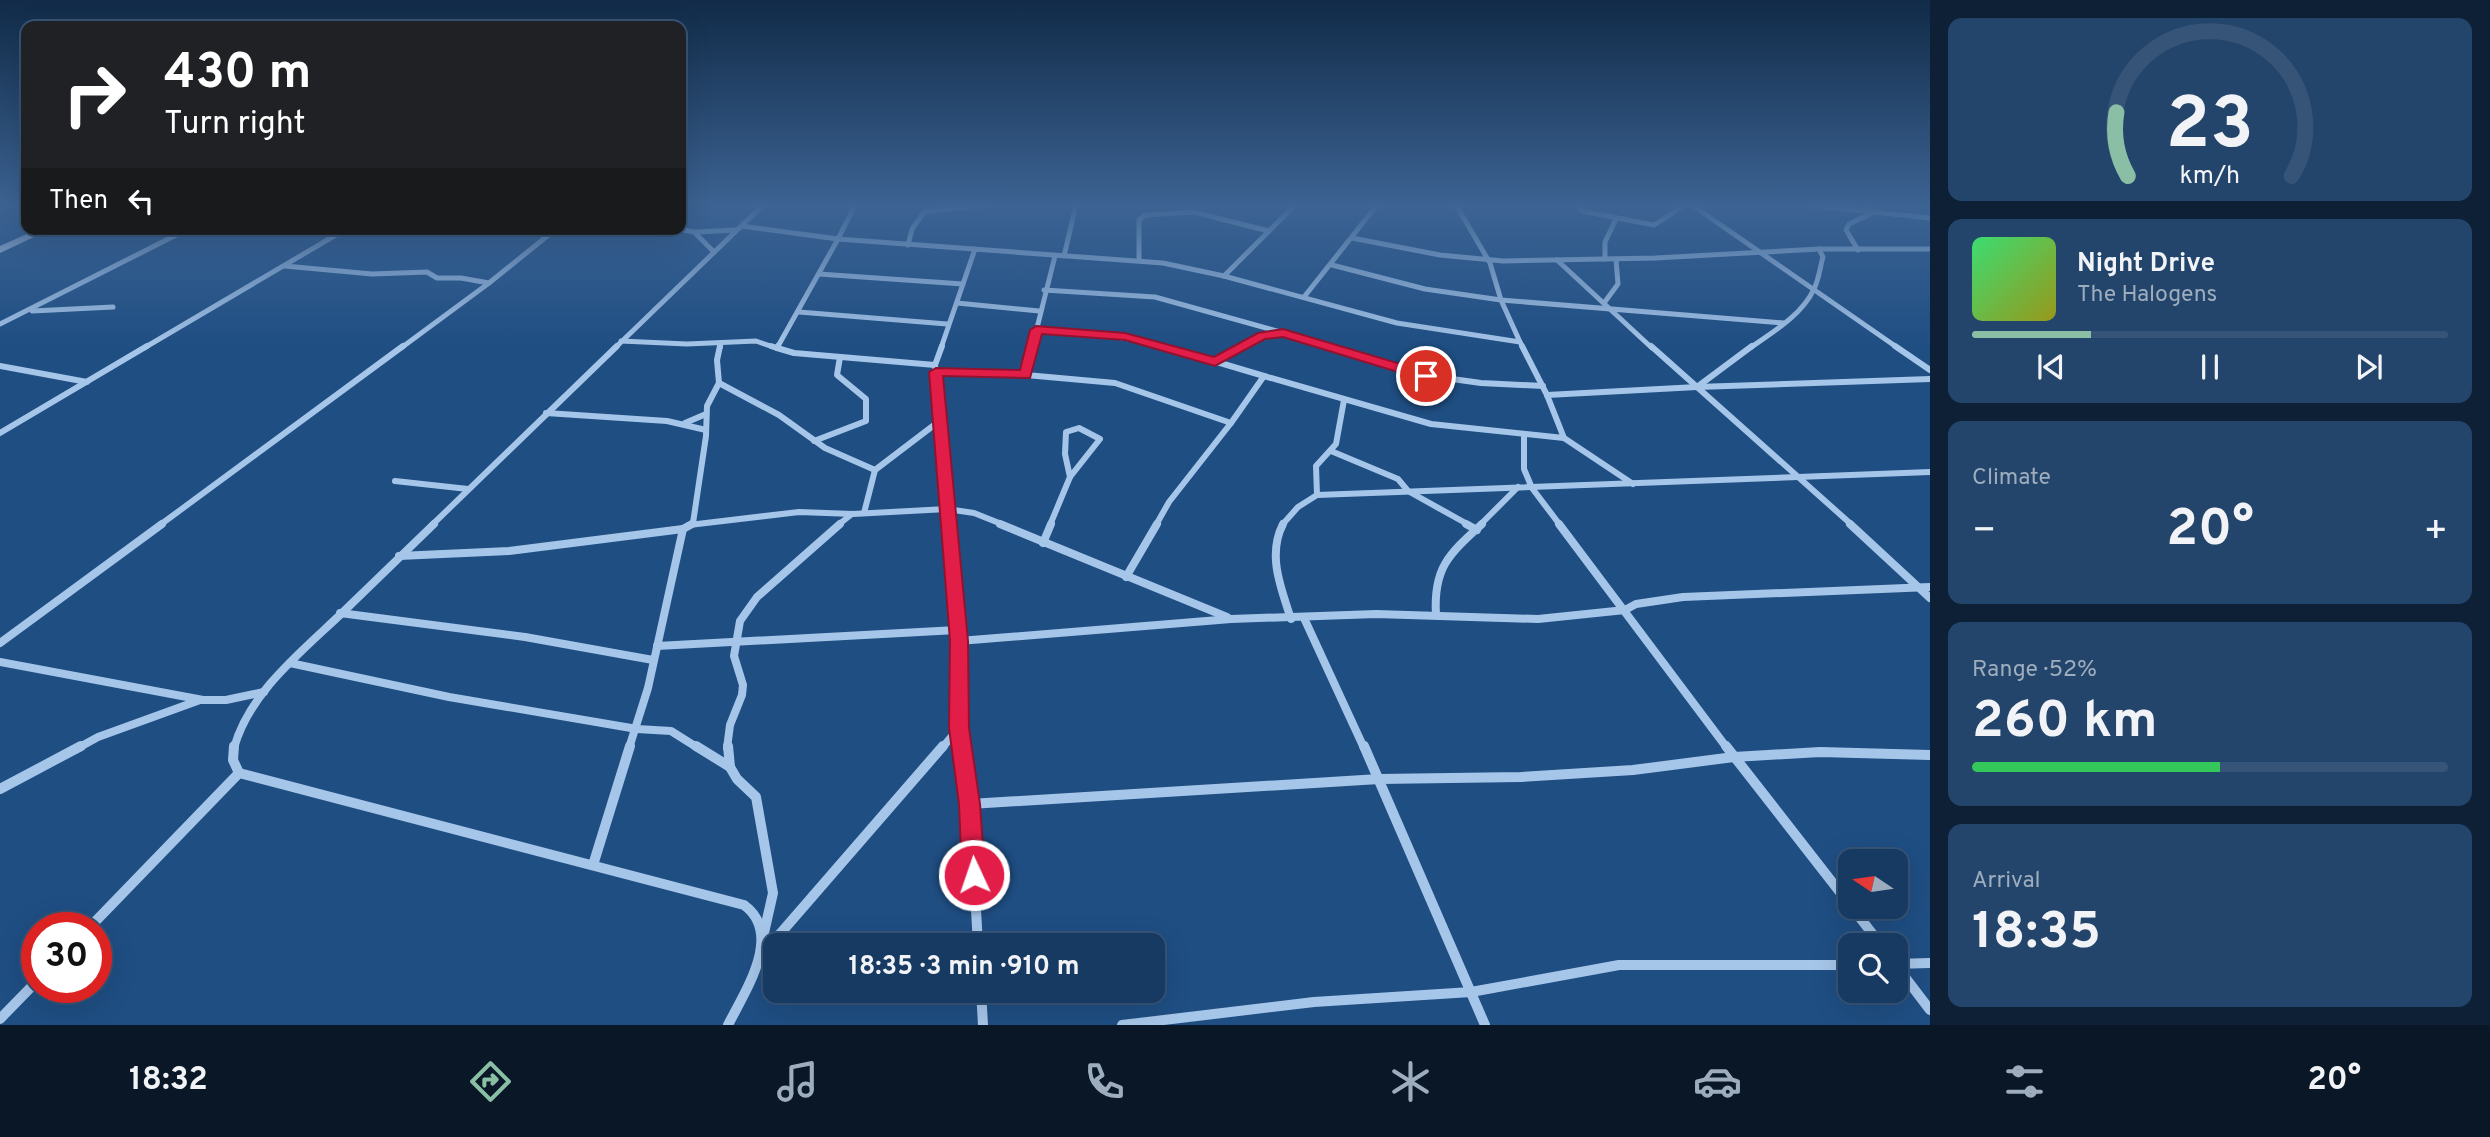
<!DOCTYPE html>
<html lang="en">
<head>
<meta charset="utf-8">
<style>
  body { margin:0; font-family:Overpass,sans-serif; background:#24456b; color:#f1f3f6; height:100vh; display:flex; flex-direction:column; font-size:26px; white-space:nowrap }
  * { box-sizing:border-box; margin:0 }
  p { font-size:23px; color:#9eadbe }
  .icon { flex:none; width:38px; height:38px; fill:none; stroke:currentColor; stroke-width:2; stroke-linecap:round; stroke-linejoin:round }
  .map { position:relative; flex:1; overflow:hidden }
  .panel { display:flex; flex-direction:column; gap:18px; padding:18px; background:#0d2036; width:560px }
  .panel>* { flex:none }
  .hud { position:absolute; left:21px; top:21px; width:665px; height:214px; border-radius:14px; box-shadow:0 7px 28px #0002,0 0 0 2px #365477; background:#202124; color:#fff; overflow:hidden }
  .needle { width:46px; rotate:283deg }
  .controls { position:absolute; left:1838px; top:849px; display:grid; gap:14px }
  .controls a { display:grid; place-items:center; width:70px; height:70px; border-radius:14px; background:#173a62; box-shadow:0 7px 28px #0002,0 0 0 2px #365477; font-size:35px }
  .speed { position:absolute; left:21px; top:912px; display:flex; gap:14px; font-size:35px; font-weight:700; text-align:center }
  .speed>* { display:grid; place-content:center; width:91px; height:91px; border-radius:50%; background:#173a62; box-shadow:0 7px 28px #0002,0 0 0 2px #365477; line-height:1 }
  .speed .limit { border:10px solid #d22; background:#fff; color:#111 }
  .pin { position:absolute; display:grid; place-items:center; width:60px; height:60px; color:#fff; margin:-30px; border:4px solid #fff; border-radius:50%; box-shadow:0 2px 7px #0007 }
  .me { position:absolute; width:77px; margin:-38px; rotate:357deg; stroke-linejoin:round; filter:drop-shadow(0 0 5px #0008) }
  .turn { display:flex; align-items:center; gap:24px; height:147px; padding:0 28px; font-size:32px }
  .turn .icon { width:91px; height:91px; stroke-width:2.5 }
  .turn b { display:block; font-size:49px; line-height:60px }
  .then { display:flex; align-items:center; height:66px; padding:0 28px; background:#0003; gap:14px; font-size:26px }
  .big { font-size:52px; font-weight:700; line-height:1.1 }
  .panel .widget { flex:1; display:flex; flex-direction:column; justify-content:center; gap:10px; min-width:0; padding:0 24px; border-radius:14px; background:#24456b }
  .panel .dial { align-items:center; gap:0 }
  .dial svg { height:182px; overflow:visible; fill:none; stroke:#365477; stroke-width:7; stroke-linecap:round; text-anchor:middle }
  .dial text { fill:#f1f3f6; stroke:none }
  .song { display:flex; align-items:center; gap:21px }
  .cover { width:84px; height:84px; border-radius:10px; background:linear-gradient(135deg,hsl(140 70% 55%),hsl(60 70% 35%)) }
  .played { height:7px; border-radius:4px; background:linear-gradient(90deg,#8abfa5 25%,#365477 25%) }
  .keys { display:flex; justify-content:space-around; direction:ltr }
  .heat { display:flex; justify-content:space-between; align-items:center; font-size:38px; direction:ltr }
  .charge { height:10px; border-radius:5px; background:linear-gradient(90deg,#34c759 52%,#365477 0) }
  .trip { position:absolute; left:763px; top:933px; width:402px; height:70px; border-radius:14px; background:#173a62; box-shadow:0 7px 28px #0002,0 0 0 2px #365477; font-weight:700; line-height:70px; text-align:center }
  .tabs { display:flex; height:112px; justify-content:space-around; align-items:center; background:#091727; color:#9eadbe }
  .tabs .icon { width:49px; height:49px }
  .tabs .selected { color:#8abfa5 }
  .tabs b { font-size:32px; color:#f1f3f6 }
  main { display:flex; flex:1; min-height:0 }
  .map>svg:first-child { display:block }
</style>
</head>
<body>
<main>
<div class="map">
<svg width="1930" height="1025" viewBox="0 0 1930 1025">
  <rect width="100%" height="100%" fill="#1f4e83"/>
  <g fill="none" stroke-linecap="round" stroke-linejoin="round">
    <g stroke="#a6c6e9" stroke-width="5">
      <polyline points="1456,205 1490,263 1501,300 1784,323"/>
      <polyline points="1578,205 1582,211 1654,225 1685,205"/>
      <polyline points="1692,205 1898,348"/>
      <polyline points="1808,205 1930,218"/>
      <polyline points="742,226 838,239 855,205"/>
      <polyline points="678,229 694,232 714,252"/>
      <polyline points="696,232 736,230"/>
      <polyline points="1352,238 1440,255 1503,261 1655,258 1819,249 1930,249"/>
      <polyline points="908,245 912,229 924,212 984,205"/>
      <polyline points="1858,250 1846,230 1849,224 1872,213 1864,205"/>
      <polyline points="1064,256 1076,205"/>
      <polyline points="1605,259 1605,242 1616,219"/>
      <polyline points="1139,260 1139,220 1145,215 1193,212 1269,231"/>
      <polyline points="1557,260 1652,348"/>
      <polyline points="1332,265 1425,289 1501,300 1520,342"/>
      <polyline points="285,266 372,274 427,272 437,278 461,278 489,283"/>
      <polyline points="819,274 963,284"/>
      <polyline points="1224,276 1295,205"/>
      <polyline points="1044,290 1155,297 1284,333 1262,335 1240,348"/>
      <polyline points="1304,297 1377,205"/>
      <polyline points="957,303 1039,311"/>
      <polyline points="1604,303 1618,284 1616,259"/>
      <polyline points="32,311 113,307"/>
      <polyline points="799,312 947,324"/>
      <polyline points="0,324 188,229"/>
      <path d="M1036,330C1081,333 1126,335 1169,348"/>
      <polyline points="1284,333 1330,348"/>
      <polyline points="621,341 687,344 756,341 776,348"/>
      <polyline points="144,348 346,229"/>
      <polyline points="401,348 489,283 556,229"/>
      <polyline points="615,348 763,205"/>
      <polyline points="720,348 721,343"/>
      <polyline points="777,348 838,239 1163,263 1224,276 1397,323 1520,342 1523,348"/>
      <polyline points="941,348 975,249"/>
      <polyline points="1032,348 1055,256"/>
      <path d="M1750,348C1773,332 1802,315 1814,289C1819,279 1820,267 1823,257L1819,249"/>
    </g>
    <g stroke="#a6c6e9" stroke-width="6">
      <polyline points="771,346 777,348"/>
      <polyline points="778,346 777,348 794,353 935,365"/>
      <polyline points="942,346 935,365 949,525"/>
      <polyline points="1163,346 1264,376"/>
      <polyline points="1325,346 1409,373 1481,383 1543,386"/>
      <polyline points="1651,346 1852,525"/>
      <polyline points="1895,346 1930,370"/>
      <polyline points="1215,362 1243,346"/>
      <polyline points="0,366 87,382"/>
      <polyline points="936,372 1026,375 1115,383 1231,423 1264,376 1431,424 1564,438 1547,395 1522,346"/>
      <polyline points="1026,375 1032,346"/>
      <polyline points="719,383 779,415 825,448 875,470"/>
      <polyline points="1697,387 1930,379"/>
      <polyline points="1547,395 1697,387 1752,346"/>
      <polyline points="546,413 667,421 706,430"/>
      <polyline points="685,423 706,414"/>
      <polygon points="1079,428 1100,439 1070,477 1065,454 1066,432"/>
      <polyline points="0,433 147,346"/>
      <polyline points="1524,435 1524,469 1532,488 1560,525"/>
      <polyline points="1564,438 1633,484"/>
      <polyline points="814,441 866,421 866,399 837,375 840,357"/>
      <polyline points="1331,451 1398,479 1408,491 1469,525"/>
      <polyline points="395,481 468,489"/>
      <polyline points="1317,495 1316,466 1336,444 1344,400"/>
      <polyline points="864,513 875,470 942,419"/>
      <polyline points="693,523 706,436 707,406 719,383 717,360 720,346"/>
      <polyline points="160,525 403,346"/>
      <polyline points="432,525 617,346"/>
      <polyline points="689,525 799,512 853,514 947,509 974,513 1004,525"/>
      <polyline points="838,525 852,514"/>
      <polyline points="1050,525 1070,477"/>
      <polyline points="1156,525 1169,502 1231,423"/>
      <polyline points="1282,525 1298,507 1317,495 1930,472"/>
      <polyline points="1480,525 1518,487"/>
    </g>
    <g stroke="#a6c6e9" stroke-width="8">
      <polyline points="949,524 959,641 959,728 962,748"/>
      <polyline points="1000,524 1227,617"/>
      <path d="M1283,524C1267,555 1281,588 1291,619"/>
      <polyline points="1466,524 1477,530"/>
      <polyline points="1559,524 1727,748"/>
      <polyline points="1850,524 1930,598"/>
      <polyline points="1043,543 1051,524"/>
      <polyline points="399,556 509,551 683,529 692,524"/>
      <polyline points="1126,577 1157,524"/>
      <polyline points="340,613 525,637 653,660"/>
      <path d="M1436,615C1433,568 1449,554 1482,524"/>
      <polyline points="1304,618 1364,748"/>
      <polyline points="959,641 1231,619 1376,614 1538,619 1625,610 1636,604 1683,597 1930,587"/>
      <polyline points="0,643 162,524"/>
      <polyline points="657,646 957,630"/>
      <polyline points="0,662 203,700 226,700 264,692"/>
      <polyline points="290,663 449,697 637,729 671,731 698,748"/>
      <polyline points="78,748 98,737 200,700"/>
      <path d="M234,748C249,693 301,652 341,614C372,584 403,554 434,524"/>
      <polyline points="629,748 648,688 683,529"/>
      <polyline points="727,748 730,725 742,695 743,685 734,656 740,621 757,597 840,524"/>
      <polyline points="942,748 959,728"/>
    </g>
    <g stroke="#a6c6e9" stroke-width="10">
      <polyline points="234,746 233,760 239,773"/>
      <polyline points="696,746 730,767"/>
      <polyline points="728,746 730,767 737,779 756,797 773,893 764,933"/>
      <polyline points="962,746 970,804 978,945"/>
      <polyline points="1364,746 1485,1025"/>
      <polyline points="1726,746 1850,905"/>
      <path d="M239,773L744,905C784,934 745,991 728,1025"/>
      <polyline points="0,789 81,746"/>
      <polyline points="970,804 1379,779 1521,777 1633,770 1734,757 1820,752 1930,755"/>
      <polyline points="593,865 630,746"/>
      <polyline points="1851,906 1881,945"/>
      <polyline points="89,928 239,773"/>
      <polyline points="760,957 943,746"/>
      <polyline points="1895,964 1930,1010"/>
      <polyline points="1895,964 1930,963"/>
      <polyline points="981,990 983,1025"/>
      <polyline points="0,1019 37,981"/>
      <polyline points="1122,1025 1314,1002 1471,992 1619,965 1850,965"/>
    </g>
    <polygon fill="#d1e3f7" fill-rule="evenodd" points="38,229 51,229 0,253 0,246"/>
  </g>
  <linearGradient id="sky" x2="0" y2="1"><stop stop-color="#112b48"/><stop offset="0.59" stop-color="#3c6393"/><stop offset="1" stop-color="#3c6393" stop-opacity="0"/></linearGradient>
  <rect width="1930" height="348" fill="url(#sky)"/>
  <polygon fill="#e11d48" stroke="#92132f" stroke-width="2" points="1036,326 1125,333 1214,357 1258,333 1283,329 1431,373 1433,376 1426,380 1421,379 1283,337 1265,339 1215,366 1125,340 1042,334 1030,378 943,376 968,641 969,728 980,804 985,875 982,882 974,885 966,882 962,875 959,804 949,728 950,641 929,372 936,368 1020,370 1030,330"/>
</svg>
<div class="controls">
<a><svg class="needle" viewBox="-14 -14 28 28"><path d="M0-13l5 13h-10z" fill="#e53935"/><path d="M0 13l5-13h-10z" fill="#9eadbe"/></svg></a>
<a><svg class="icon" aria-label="search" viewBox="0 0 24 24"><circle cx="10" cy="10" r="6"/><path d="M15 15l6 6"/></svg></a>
</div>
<div class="speed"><div class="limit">30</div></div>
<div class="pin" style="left:1426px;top:376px;background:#d93025"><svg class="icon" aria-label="arrive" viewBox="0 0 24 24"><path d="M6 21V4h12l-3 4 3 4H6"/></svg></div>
<svg class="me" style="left:974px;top:875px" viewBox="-20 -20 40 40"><circle r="17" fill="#e11d48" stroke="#fff" stroke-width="3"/><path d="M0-11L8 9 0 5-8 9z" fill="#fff"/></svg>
<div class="trip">18:35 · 3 min · 910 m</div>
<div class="hud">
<div class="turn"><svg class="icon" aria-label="right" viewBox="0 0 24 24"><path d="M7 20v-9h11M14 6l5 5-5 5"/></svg><div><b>430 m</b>Turn right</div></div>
<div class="then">Then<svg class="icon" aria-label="left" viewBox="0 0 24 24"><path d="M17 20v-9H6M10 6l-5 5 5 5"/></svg></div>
</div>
</div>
<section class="panel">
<div class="widget dial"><svg viewBox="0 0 100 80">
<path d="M14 69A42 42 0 1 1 86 69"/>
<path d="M14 69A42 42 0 0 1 9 41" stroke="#8abfa5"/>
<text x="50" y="56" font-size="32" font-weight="700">23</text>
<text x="50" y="72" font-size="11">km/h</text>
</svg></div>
<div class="widget">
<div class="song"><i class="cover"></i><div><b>Night Drive</b><p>The Halogens</p></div></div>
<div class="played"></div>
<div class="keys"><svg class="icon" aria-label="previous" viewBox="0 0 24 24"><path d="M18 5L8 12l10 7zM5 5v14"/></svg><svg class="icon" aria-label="pause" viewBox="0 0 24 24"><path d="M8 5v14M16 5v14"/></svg><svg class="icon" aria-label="next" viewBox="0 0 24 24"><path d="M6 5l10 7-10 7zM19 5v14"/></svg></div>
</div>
<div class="widget"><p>Climate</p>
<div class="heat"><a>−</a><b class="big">20°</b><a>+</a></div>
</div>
<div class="widget"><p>Range · 52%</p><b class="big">260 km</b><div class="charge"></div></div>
<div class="widget"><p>Arrival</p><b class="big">18:35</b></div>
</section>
</main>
<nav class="tabs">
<b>18:32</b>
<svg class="icon selected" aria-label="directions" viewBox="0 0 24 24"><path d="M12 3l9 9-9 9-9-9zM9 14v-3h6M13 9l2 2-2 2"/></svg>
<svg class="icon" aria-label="music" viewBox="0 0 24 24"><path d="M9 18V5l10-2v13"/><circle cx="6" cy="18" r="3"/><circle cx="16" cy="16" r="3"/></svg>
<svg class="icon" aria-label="phone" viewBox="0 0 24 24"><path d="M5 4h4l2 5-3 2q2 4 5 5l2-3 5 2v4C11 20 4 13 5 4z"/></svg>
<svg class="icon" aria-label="climate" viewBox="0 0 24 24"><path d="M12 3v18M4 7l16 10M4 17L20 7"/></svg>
<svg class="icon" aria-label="car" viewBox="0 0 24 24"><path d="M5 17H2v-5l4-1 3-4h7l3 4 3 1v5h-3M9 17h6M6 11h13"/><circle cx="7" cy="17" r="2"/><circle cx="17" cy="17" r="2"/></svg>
<svg class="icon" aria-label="filters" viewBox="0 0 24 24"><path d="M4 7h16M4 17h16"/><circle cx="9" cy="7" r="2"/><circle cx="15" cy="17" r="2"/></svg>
<b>20°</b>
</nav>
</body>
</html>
